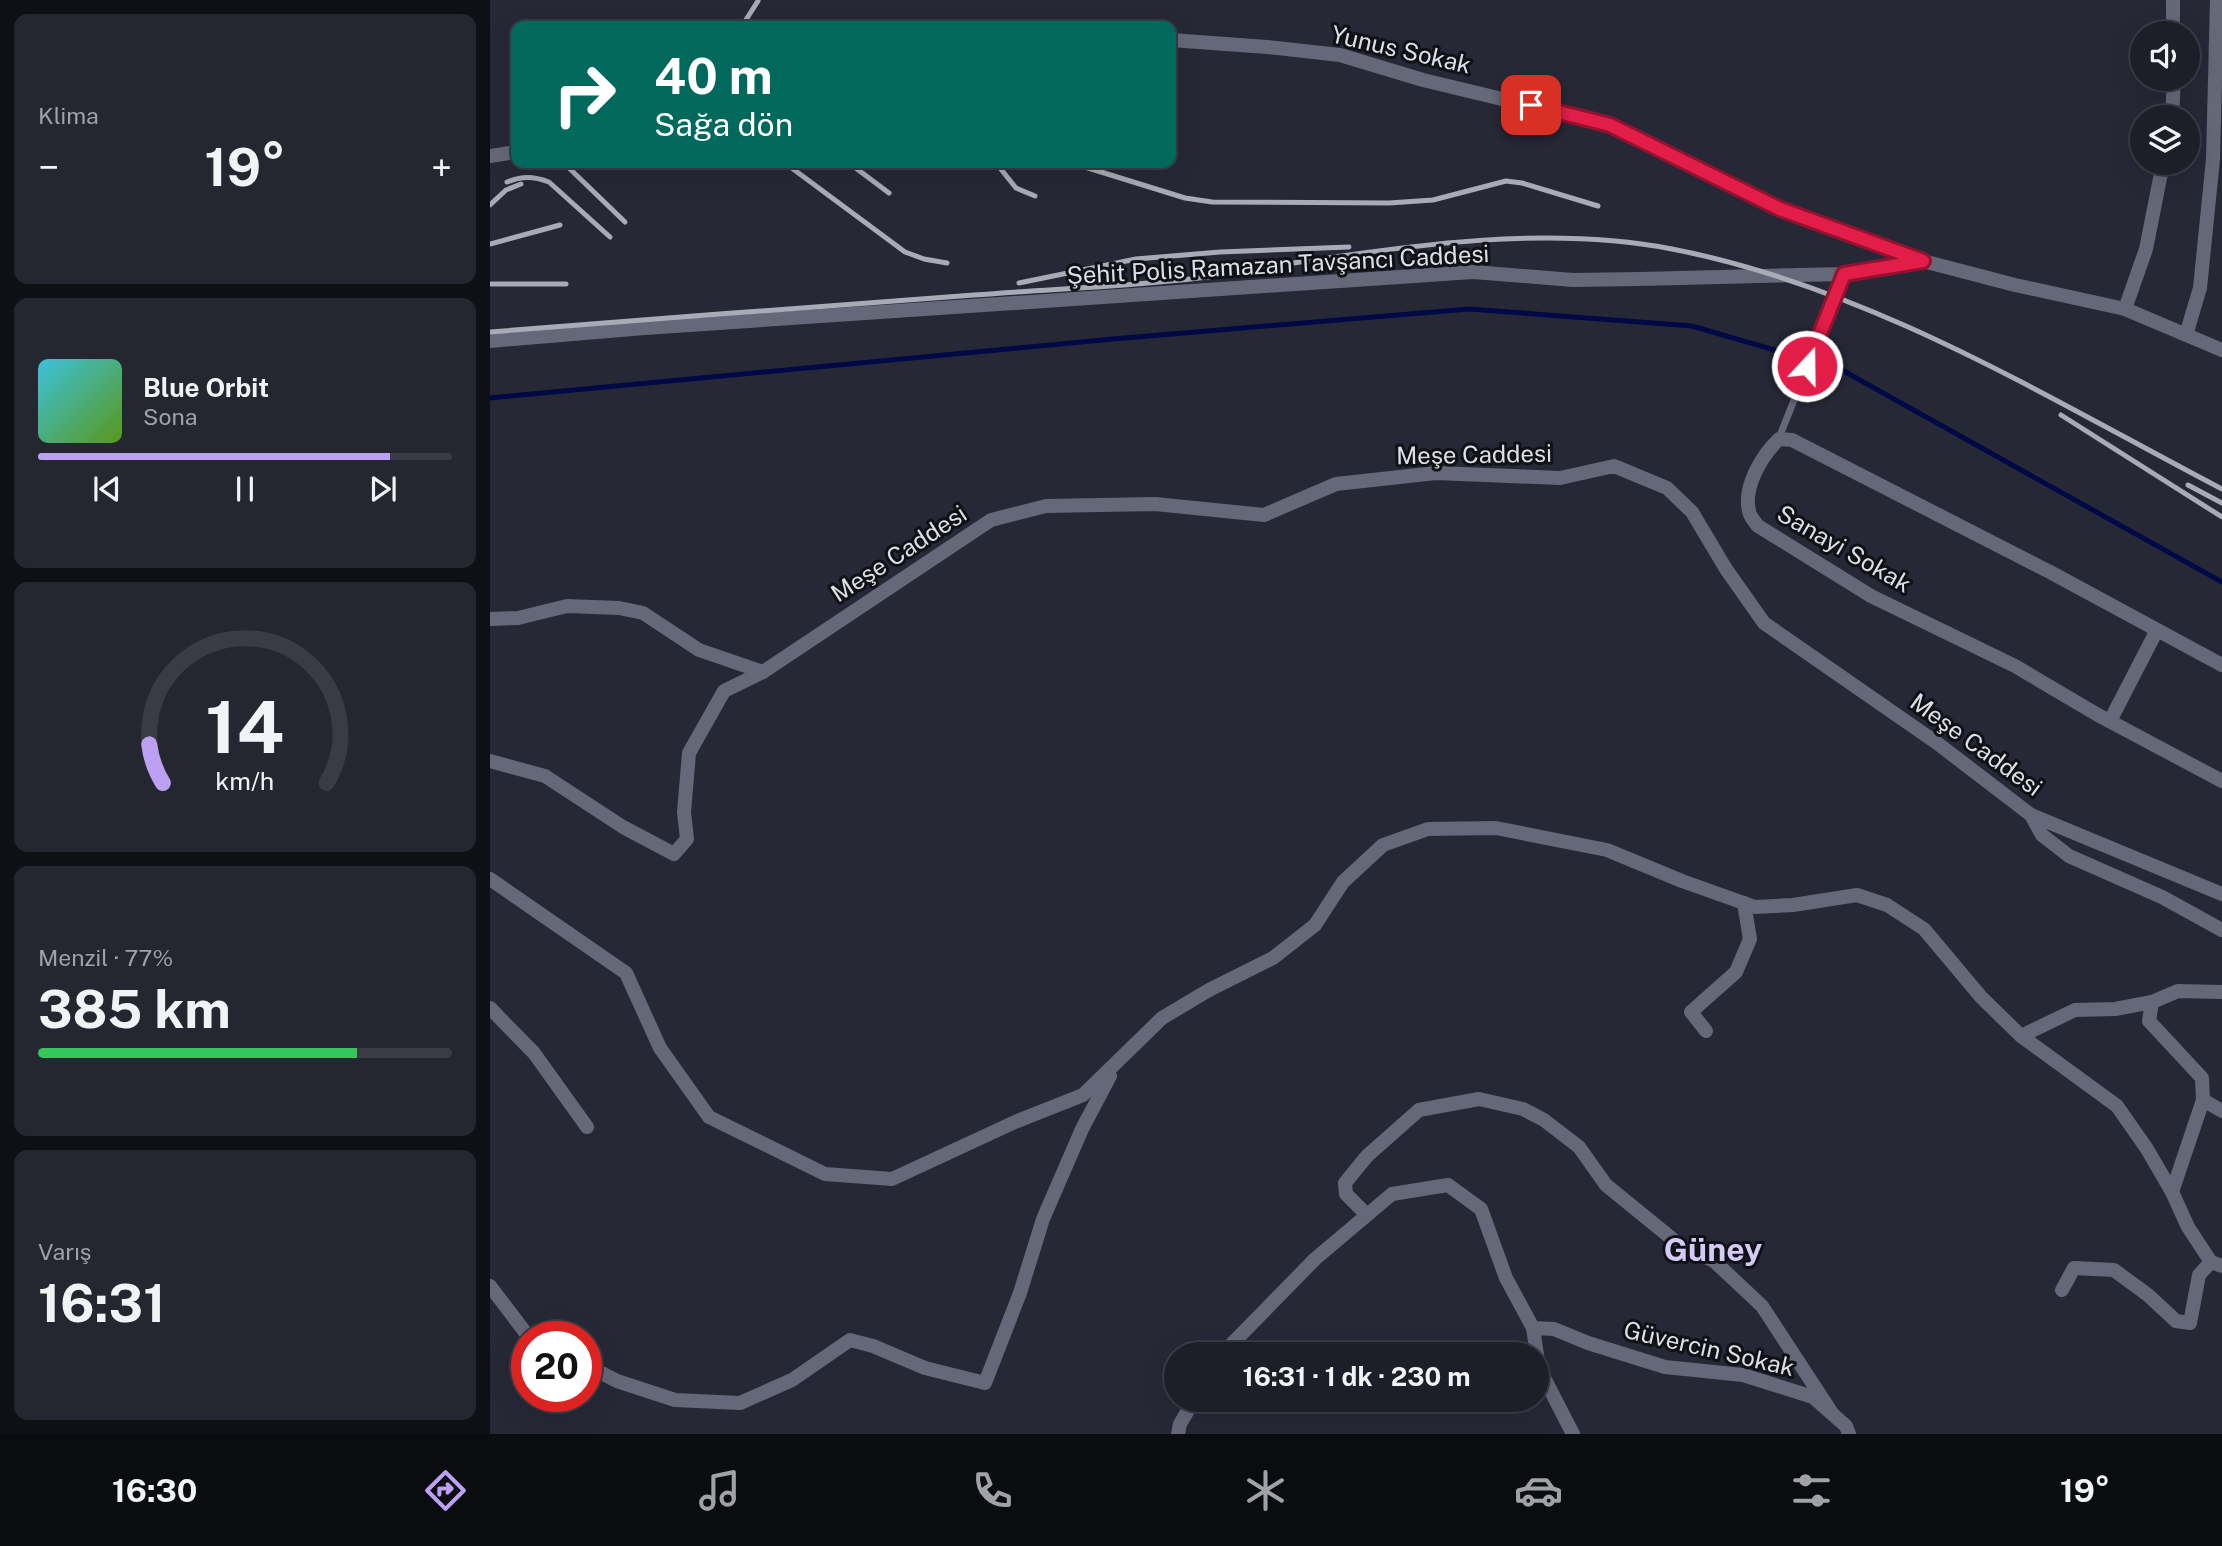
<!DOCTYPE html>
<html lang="tr">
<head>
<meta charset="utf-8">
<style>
  body { margin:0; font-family:"Public Sans",sans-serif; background:#252730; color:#f1f3f6; height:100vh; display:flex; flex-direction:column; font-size:26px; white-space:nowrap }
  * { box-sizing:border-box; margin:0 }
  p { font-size:23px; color:#a0a2a8 }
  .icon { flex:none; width:38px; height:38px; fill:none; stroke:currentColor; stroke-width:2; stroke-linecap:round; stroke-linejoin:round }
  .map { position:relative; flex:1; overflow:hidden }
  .panel { display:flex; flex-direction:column; gap:14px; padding:14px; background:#0f1016; width:490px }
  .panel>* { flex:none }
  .banner { position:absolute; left:21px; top:21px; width:665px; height:147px; border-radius:14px; box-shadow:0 7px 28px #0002,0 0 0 2px #3a3c45; background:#00695c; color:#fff; overflow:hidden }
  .buttons { position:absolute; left:1640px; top:21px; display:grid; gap:14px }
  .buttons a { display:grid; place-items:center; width:70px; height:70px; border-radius:50%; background:#1c1e28; box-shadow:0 7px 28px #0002,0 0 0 2px #3a3c45; font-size:35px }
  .speed { position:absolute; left:21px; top:1321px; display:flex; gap:14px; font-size:35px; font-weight:700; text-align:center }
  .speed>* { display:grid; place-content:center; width:91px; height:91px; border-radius:50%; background:#1c1e28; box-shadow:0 7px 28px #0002,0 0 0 2px #3a3c45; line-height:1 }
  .speed .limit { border:10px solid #d22; background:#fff; color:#111 }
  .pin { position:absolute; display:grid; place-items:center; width:60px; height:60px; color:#fff; margin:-30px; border-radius:14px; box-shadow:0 4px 10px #0006 }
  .me { position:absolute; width:77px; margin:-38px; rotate:21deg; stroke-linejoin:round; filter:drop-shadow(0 0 5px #0008) }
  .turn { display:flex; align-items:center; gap:24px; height:147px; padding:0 28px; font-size:32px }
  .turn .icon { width:91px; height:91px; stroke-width:2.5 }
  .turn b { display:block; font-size:49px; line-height:60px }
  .big { font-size:52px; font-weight:700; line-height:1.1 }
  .panel .widget { flex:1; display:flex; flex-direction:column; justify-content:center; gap:10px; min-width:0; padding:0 24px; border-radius:14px; background:#252730 }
  .panel .dial { align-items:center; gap:0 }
  .dial svg { height:182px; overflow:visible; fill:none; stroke:#3a3c45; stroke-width:7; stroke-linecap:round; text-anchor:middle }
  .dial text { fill:#f1f3f6; stroke:none }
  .song { display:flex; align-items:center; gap:21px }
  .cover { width:84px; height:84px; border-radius:10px; background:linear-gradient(135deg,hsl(190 70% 55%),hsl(90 70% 35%)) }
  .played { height:7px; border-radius:4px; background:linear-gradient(90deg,#bca0f2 85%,#3a3c45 85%) }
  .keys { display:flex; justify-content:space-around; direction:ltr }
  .heat { display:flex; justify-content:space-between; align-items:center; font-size:38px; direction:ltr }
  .charge { height:10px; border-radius:5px; background:linear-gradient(90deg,#34c759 77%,#3a3c45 0) }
  .trip { position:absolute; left:674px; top:1342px; width:385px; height:70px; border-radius:35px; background:#1c1e28; box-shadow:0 7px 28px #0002,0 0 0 2px #3a3c45; font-weight:700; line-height:70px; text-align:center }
  .dock { display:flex; height:112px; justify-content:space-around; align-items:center; background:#0b0c10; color:#a0a2a8 }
  .dock .icon { width:49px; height:49px }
  .dock .active { color:#bca0f2 }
  .dock b { font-size:32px; color:#f1f3f6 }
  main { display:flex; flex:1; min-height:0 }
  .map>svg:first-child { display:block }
</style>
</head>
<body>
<main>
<section class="panel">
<div class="widget"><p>Klima</p>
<div class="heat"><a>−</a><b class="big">19°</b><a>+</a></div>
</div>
<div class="widget">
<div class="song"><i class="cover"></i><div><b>Blue Orbit</b><p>Sona</p></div></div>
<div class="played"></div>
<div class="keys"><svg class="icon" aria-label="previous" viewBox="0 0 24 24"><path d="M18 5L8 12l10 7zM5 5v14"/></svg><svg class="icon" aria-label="pause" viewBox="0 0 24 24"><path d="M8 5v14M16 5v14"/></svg><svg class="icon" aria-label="next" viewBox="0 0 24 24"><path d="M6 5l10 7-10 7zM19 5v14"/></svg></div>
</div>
<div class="widget dial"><svg viewBox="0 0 100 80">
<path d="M14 69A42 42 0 1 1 86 69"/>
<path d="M14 69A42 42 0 0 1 8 52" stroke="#bca0f2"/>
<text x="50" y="56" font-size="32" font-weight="700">14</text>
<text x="50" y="72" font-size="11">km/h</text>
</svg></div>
<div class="widget"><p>Menzil · 77%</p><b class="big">385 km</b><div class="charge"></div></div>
<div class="widget"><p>Varış</p><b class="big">16:31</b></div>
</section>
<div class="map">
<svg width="1732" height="1434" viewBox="0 0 1732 1434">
  <rect width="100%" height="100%" fill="#262836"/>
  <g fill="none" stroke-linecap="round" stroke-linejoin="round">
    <polyline stroke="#000946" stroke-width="5" points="0,398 623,339 979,309 1202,326 1350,369 1732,582"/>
    <polyline stroke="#656878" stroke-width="7" points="1289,438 1354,274"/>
    <g stroke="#656878" stroke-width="14">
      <polyline points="1683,0 1683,33"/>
      <polyline points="681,40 777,47 850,55 933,80 1120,125 1290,209 1432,260"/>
      <polyline points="1682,117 1684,79"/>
      <polyline points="0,156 26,152"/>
      <polyline points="1635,309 1656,249 1673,163"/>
      <polyline points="1696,335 1710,288 1723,159 1727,0"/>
      <polyline points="0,341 155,328 983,272 1083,280 1150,279 1354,274 1433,261 1525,285 1635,309 1732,350"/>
      <polyline points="0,619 28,618 77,606 129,608 153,613 209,650 273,672"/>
      <path d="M1732,665L1560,572L1302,440L1289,439C1272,455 1253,487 1259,511C1260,517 1265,522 1268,526L1381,596L1525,666L1608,715L1732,781"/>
      <polyline points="1620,721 1667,630"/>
      <polyline points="0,761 55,776 133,827 184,854 197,839 194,812 199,753 234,691 273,672 501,520 556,506 665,504 774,515 846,484 946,473 1070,478 1124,466 1177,488 1202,512 1236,569 1274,623 1447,743 1541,815 1732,894"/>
      <polyline points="1541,815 1552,835 1579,856 1672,897 1732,930"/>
      <polyline points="0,879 136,973 170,1048 219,1117 335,1174 402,1179 525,1122 593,1095 672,1018 719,990 783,958 825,925 853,882 893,845 938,829 1006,828 1117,850 1192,881 1265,907 1303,905 1367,895 1397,905 1434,929 1491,997 1531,1036 1627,1106 1657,1149 1682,1192 1698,1227 1721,1262 1732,1266"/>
      <polyline points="1732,992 1688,991 1662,1002 1659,1021 1712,1078 1713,1100 1732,1111"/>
      <polyline points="0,1008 44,1053 97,1127"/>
      <polyline points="1216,1031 1201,1012 1246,972 1260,939 1254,903"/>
      <polyline points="1531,1036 1585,1010 1625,1009 1662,1002"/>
      <polyline points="1682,1192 1713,1100"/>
      <polyline points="877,1215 856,1194 855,1183 877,1156 929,1110 989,1099 1033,1109 1054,1120 1089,1147 1116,1185 1191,1246 1224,1261 1272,1306 1342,1413"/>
      <polyline points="0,1286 35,1332 43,1337"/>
      <polyline points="1572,1290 1584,1268 1624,1270 1658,1295 1686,1321 1700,1323 1709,1275 1721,1262"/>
      <polyline points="732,1354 825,1259 902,1194 958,1185 991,1209 1016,1278 1043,1328"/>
      <polyline points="96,1365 127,1381 185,1400 250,1403 302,1380 360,1340 383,1346 435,1368 495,1383 530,1293 553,1219 592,1129 620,1076"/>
      <polyline points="688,1434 690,1424 704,1400"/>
      <polyline points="1083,1434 1049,1368 1043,1328 1064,1329 1098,1343 1175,1367 1253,1375 1323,1397 1356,1426 1359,1434"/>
    </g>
    <g stroke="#a8aab5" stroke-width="5">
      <polyline points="252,26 268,1"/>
      <polyline points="56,163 78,167 135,222"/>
      <polyline points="295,163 415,252 434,259 457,263"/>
      <polyline points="359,163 399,193"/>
      <polyline points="506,163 526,188 545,196"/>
      <polyline points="582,163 695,198 722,202 899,203 943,200 1016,181 1032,183 1108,206"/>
      <path d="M17,182C32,176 43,176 59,182L120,237"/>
      <polyline points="0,205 16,190 31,184"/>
      <polyline points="0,244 70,225"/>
      <polyline points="529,283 646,259 730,252 859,247"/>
      <polyline points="0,284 76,284"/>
      <path d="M0,332C161,319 323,307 484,295C559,289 634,287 709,278C738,275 768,268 797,264C920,245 1059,225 1182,249C1379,287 1556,397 1732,489"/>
      <polyline points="1571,415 1732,517"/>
      <polyline points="1698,485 1732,503"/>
    </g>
  </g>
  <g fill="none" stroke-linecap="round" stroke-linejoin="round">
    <defs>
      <polyline id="route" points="1041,105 1120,125 1290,209 1433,261 1354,274 1317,366"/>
    </defs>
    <use href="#route" stroke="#92132f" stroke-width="18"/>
    <use href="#route" stroke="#e11d48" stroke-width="12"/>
  </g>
  <g text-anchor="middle" stroke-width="6" stroke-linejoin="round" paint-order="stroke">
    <g font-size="24" fill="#dddfe8" stroke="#101117">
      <text transform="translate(911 50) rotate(13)" y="8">Yunus Sokak</text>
      <text transform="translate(788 265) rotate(-3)" y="8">Şehit Polis Ramazan Tavşancı Caddesi</text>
      <text transform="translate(984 455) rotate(-1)" y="8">Meşe Caddesi</text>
      <text transform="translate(1354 549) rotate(30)" y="8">Sanayi Sokak</text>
      <text transform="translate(409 554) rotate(-33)" y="8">Meşe Caddesi</text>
      <text transform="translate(1486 745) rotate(36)" y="8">Meşe Caddesi</text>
      <text transform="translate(1219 1349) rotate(13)" y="8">Güvercin Sokak</text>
    </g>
    <g font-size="32" font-weight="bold" fill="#d5caf5" stroke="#101117">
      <text x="1223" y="1261">Güney</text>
    </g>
  </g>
</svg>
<div class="buttons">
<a><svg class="icon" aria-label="sound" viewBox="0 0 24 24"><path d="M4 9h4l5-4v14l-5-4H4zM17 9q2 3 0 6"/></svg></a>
<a><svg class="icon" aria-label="layers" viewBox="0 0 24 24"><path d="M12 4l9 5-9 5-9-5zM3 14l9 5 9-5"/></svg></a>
</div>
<div class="speed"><div class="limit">20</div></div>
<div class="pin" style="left:1041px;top:105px;background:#d93025"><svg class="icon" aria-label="arrive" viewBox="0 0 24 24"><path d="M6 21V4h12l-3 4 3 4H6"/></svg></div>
<svg class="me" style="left:1317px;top:366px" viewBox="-20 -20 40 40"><circle r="17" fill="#e11d48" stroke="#fff" stroke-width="3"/><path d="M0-11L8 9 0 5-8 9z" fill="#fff"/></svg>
<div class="trip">16:31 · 1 dk · 230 m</div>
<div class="banner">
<div class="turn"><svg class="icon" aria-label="right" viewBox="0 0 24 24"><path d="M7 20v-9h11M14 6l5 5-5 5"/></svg><div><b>40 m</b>Sağa dön</div></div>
</div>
</div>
</main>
<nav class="dock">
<b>16:30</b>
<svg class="icon active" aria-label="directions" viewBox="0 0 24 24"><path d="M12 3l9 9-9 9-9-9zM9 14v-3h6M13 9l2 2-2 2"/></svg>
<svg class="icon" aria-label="music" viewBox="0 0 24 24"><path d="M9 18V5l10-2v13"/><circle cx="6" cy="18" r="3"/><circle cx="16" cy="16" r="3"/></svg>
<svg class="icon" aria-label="phone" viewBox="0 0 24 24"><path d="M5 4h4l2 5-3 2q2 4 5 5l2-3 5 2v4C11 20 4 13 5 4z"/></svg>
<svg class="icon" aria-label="climate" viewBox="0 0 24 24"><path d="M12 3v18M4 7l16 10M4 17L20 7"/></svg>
<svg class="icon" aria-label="car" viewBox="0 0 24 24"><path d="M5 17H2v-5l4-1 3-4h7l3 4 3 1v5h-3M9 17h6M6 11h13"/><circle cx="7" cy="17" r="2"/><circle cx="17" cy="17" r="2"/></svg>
<svg class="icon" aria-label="filters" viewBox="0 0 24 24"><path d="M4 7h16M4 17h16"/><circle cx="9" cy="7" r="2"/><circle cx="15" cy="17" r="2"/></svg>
<b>19°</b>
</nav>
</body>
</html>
